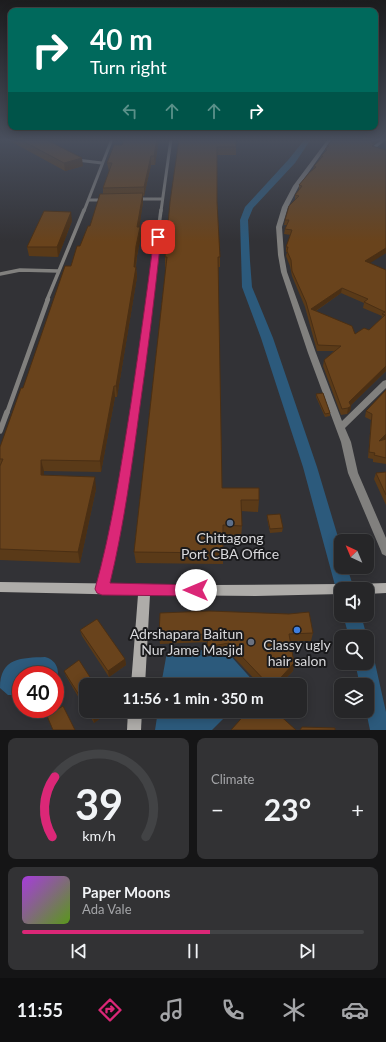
<!DOCTYPE html>
<html lang="en">
<head>
<meta charset="utf-8">
<style>
  body { margin:0; font-family:Lato,sans-serif; background:#323234; color:#f1f3f6; height:100vh; display:flex; flex-direction:column; font-size:15px; white-space:nowrap }
  * { box-sizing:border-box; margin:0 }
  p { font-size:13px; color:#a4a5a8 }
  .icon { flex:none; width:22px; height:22px; fill:none; stroke:currentColor; stroke-width:2; stroke-linecap:round; stroke-linejoin:round }
  .map { position:relative; height:730px; overflow:hidden }
  .sheet { display:flex; flex-direction:column; gap:8px; padding:8px; background:#151516; flex:1 }
  .sheet>* { flex:none }
  .banner { position:absolute; left:8px; top:8px; width:370px; height:122px; border-radius:8px; box-shadow:0 2px 10px #0003,0 0 0 1px #424345; background:#00695c; color:#fff; overflow:hidden }
  .needle { width:26px; rotate:316deg }
  .tools { position:absolute; left:334px; top:534px; display:grid; gap:8px }
  .tools a { display:grid; place-items:center; width:40px; height:40px; border-radius:8px; background:#262628; box-shadow:0 2px 10px #0003,0 0 0 1px #424345; font-size:20px }
  .speed { position:absolute; left:12px; top:666px; display:flex; gap:8px; font-size:20px; font-weight:700; text-align:center }
  .speed>* { display:grid; place-content:center; width:52px; height:52px; border-radius:50%; background:#262628; box-shadow:0 2px 10px #0003,0 0 0 1px #424345; line-height:1 }
  .speed .limit { border:6px solid #d22; background:#fff; color:#111 }
  .pin { position:absolute; display:grid; place-items:center; width:34px; height:34px; color:#fff; margin:-17px; border-radius:8px; box-shadow:0 2px 6px #0006 }
  .me { position:absolute; width:44px; margin:-22px; rotate:270deg; stroke-linejoin:round; filter:drop-shadow(0 0 3px #0008) }
  .turn { display:flex; align-items:center; gap:14px; height:84px; padding:0 16px; font-size:18px }
  .turn .icon { width:52px; height:52px; stroke-width:2.5 }
  .turn b { display:block; font-size:28px; line-height:34px }
  .lanes { display:flex; align-items:center; height:38px; padding:0 16px; background:#0003; justify-content:center; gap:20px; direction:ltr }
  .lanes .off { opacity:.35 }
  .big { font-size:30px; font-weight:700; line-height:1.1 }
  .sheet .card { flex:1; display:flex; flex-direction:column; justify-content:center; gap:6px; min-width:0; padding:0 14px; border-radius:8px; background:#323234 }
  .sheet .dial { align-items:center; gap:0 }
  .dial svg { height:104px; overflow:visible; fill:none; stroke:#424345; stroke-width:7; stroke-linecap:round; text-anchor:middle }
  .dial text { fill:#f1f3f6; stroke:none }
  .song { display:flex; align-items:center; gap:12px }
  .cover { width:48px; height:48px; border-radius:6px; background:linear-gradient(135deg,hsl(280 70% 55%),hsl(90 70% 35%)) }
  .played { height:4px; border-radius:2px; background:linear-gradient(90deg,#db2777 55%,#424345 55%) }
  .keys { display:flex; justify-content:space-around; direction:ltr }
  .heat { display:flex; justify-content:space-between; align-items:center; font-size:22px; direction:ltr }
  .sheet .tiles { flex:1; display:grid; gap:8px; grid-template-columns:1fr 1fr }
  .card:last-child { grid-column:span 2 }
  .trip { position:absolute; left:79px; top:678px; width:228px; height:40px; border-radius:8px; background:#262628; box-shadow:0 2px 10px #0003,0 0 0 1px #424345; font-weight:700; line-height:40px; text-align:center }
  .tabs { display:flex; height:64px; justify-content:space-around; align-items:center; background:#0f0f10; color:#a4a5a8 }
  .tabs .icon { width:28px; height:28px }
  .tabs .selected { color:#db2777 }
  .tabs b { font-size:18px; color:#f1f3f6 }
  .map>svg:first-child { display:block }
</style>
</head>
<body>
<div class="map">
<svg width="386" height="730" viewBox="0 0 386 730">
  <rect width="100%" height="100%" fill="#323236"/>
  <g fill="#2c5a7c">
    <polygon points="204,650 205,657 228,653 256,684 161,685 167,652"/>
    <path d="M45,657C59,661 60,673 56,685L55,686V675H21V695H8L0,688C0,657 22,658 45,657Z"/>
    <polygon points="158,711 231,711 212,730 155,730"/>
  </g>
  <g fill="none" stroke-linecap="round" stroke-linejoin="round">
    <g fill="#2c5a7c" fill-rule="evenodd">
      <polygon points="305,139 311,139 295,163 253,208 248,220 250,261 252,287 273,338 317,467 341,547 341,567 347,567 354,589 341,589 341,595 339,595 336,589 303,467 261,338 242,287 240,220 245,207 289,159"/>
      <polygon points="343,615 361,615 367,637 349,637"/>
      <polygon points="367,654 372,656 375,663 386,712 386,730 370,730 366,711 367,711 367,685 360,685 355,663 367,663"/>
    </g>
    <g stroke="#81807e" stroke-width="3">
      <polyline points="77,160 102,163"/>
      <polyline points="138,199 162,199"/>
      <polyline points="89,200 103,200"/>
      <polyline points="84,211 112,139"/>
      <polyline points="161,211 171,139"/>
    </g>
    <g stroke="#81807e" stroke-width="3.5">
      <polyline points="0,274 20,270 58,271"/>
      <polyline points="47,300 84,210"/>
      <polyline points="149,300 161,210"/>
    </g>
    <g stroke="#81807e" stroke-width="4.5">
      <polyline points="7,413 48,299"/>
      <polyline points="134,413 149,299"/>
    </g>
    <g stroke="#81807e" stroke-width="5.5">
      <polyline points="0,431 7,412"/>
      <polyline points="111,554 126,473 134,412"/>
    </g>
    <polyline stroke="#81807e" stroke-width="7" points="102,589 111,553"/>
    <g fill="#81807e" fill-rule="evenodd">
      <polygon points="328,139 332,139 299,186 288,207 282,227 284,255 287,272 316,353 342,421 383,381 386,380 386,388 345,428 351,442 358,473 386,538 386,556 382,554 381,551 348,473 341,442 308,353 281,272 278,255 276,227 282,207 293,186"/>
      <polygon points="383,139 386,139 386,140 377,147 386,151 386,154 372,147"/>
    </g>
    <g fill="#aeaca9" fill-rule="evenodd">
      <polygon points="0,582 213,585 341,584 345,585 347,589 341,589 341,594 256,596 150,595 145,685 131,685 138,595 0,592"/>
      <polygon points="386,583 386,593 367,594 367,589 348,589 350,585 354,584"/>
      <polygon points="128,711 142,711 141,730 127,730"/>
    </g>
  </g>
  <g fill="#5a3a18" fill-rule="evenodd">
    <polygon points="12,139 45,139 83,166 65,171 12,142"/>
    <polygon points="159,139 155,165 151,165 144,196 143,196 143,202 139,227 140,227 141,236 137,256 136,267 137,277 117,397 115,397 101,472 44,471 43,475 96,489 80,563 0,560 0,447 23,388 71,266 90,226 103,194 103,188 109,171 107,163 122,145"/>
    <polygon points="179,139 236,147 236,155 217,155 217,202 220,257 220,267 218,267 222,488 259,500 258,512 241,511 242,526 241,537 223,537 223,564 136,563 134,552 166,267 165,267 165,257"/>
    <path d="M373,145V147L386,150V253L369,263L386,270V371L351,405L350,411L347,414L341,415L323,366L324,360L334,351H317L305,307L292,276L290,266L286,256L287,252H286V247L291,235L284,234L285,229L287,225H284L285,220L295,200V195L299,190V185L313,169L314,166L320,159L321,156L325,151L327,146ZM341,293L364,303L363,308L382,316L381,319L369,330L355,334L316,311Z"/>
    <polygon points="72,221 58,257 29,256 27,247"/>
    <polygon points="386,390 386,464 373,462 373,459 368,458 371,420 365,417 366,411"/>
    <polygon points="316,394 330,413 330,416 325,417 316,397"/>
    <polygon points="386,472 386,505 374,479 376,473"/>
    <polygon points="267,515 283,528 282,532 270,533 267,518"/>
    <polygon points="80,630 125,659 126,665 109,677 82,636"/>
    <polygon points="313,633 311,641 291,641 294,663 293,671 279,685 260,685 228,651 207,655 207,642 160,644 159,636"/>
    <polygon points="64,671 86,685 86,710 66,676"/>
    <polygon points="87,711 110,711 94,723"/>
  </g>
  <g fill="#4a2f14">
    <polygon points="157,139 159,139 155,165 154,156"/>
    <polygon points="376,139 381,139 371,147 371,142"/>
    <polygon points="151,156 151,165 144,196 144,187"/>
    <polygon points="82,158 83,166 65,171 64,163"/>
    <polygon points="143,193 143,202 138,236 137,227"/>
    <polygon points="71,212 72,221 58,257 57,247"/>
    <polygon points="140,227 141,236 137,256 135,270 136,267 137,277 117,397 116,386 134,267 136,246"/>
    <polygon points="386,248 386,253 364,267 365,261"/>
    <polygon points="342,288 341,293 311,314 311,309"/>
    <polygon points="386,366 386,371 348,408 349,402"/>
    <polygon points="114,386 115,397 101,472 100,461"/>
    <polygon points="351,406 350,411 347,414 348,408"/>
    <polygon points="386,434 386,439 379,441"/>
    <polygon points="41,460 44,471 43,487 41,475"/>
    <polygon points="95,477 96,489 80,563 78,552"/>
    <polygon points="125,659 126,665 109,677 108,671"/>
    <polygon points="294,663 293,671 279,685 274,685"/>
    <polygon points="101,711 110,711 94,723 93,717"/>
    <polygon points="277,711 281,711 274,719 276,712"/>
  </g>
  <g fill="#69431c" stroke="#4a2f14" fill-rule="evenodd">
    <polygon points="19,139 45,139 82,158 64,163"/>
    <polygon points="124,139 157,139 154,156 151,156 144,187 103,188 112,163 107,163 114,145 122,145"/>
    <polygon points="179,139 236,139 236,147 217,147 217,202 220,257 218,257 222,488 259,488 259,500 241,500 242,526 223,525 223,553 134,552 167,257 165,257 170,202"/>
    <path d="M333,139H376L371,142L374,145L372,146L386,150V248L365,261L386,270V366L349,402L351,406L348,408L342,409L324,360L341,346L318,345L306,302L292,271L291,260L287,251L288,247H286L292,230L285,229L289,220H285L289,206L299,196L295,195L302,186L299,185L309,173L316,167L314,166L323,156H321L327,150L325,149L329,146H327ZM342,288L368,299L364,302L385,312L382,314L385,315L369,330L364,328L355,334L352,326L311,309Z"/>
    <polygon points="143,193 137,227 140,227 136,246 134,267 136,267 116,386 114,386 100,461 41,460 41,475 95,477 78,552 0,549 0,466 3,459 0,459 0,447 21,388 23,388 65,266 71,266 77,246 80,246 88,226 90,226 100,194"/>
    <polygon points="44,211 71,212 57,247 27,247"/>
    <polygon points="386,390 386,434 379,441 386,439 386,458 374,455 375,453 369,452 372,414 366,411"/>
    <polygon points="323,393 330,413 325,414 316,394"/>
    <polygon points="386,472 386,495 376,473"/>
    <polygon points="280,514 283,528 270,529 267,515"/>
    <polygon points="209,611 289,614 309,612 313,633 289,634 294,663 274,685 269,685 229,643 207,647 208,634 159,636 160,613"/>
    <polygon points="97,619 125,659 108,671 80,630"/>
    <polygon points="79,660 95,685 86,685 86,706 64,671"/>
    <polygon points="63,706 75,730 53,730 47,716"/>
    <polygon points="89,711 101,711 93,717"/>
    <polygon points="248,711 277,711 276,712 296,730 231,730"/>
    <polygon points="302,727 335,728 335,730 300,730"/>
  </g>
  <linearGradient id="sky" x2="0" y2="1"><stop stop-color="#1c1c1e"/><stop offset="0.58" stop-color="#494f5d"/><stop offset="1" stop-color="#494f5d" stop-opacity="0"/></linearGradient>
  <rect width="386" height="241" fill="url(#sky)"/>
  <path fill="#db2777" stroke="#8e194d" d="M158,235L161,237C155,294 148,350 140,406C132,465 124,525 110,583L196,585L201,586L203,590L201,595L196,596L102,595L97,593L95,589C112,528 121,466 131,403C139,348 147,293 154,237Z"/>
  <circle fill="#5c6f8a" stroke="#1a1a1c" stroke-width="1.5" cx="230" cy="523" r="4"/>
  <circle fill="#3f7fe0" stroke="#1a1a1c" stroke-width="1.5" cx="297" cy="630" r="4"/>
  <circle fill="#6b7280" stroke="#1a1a1c" stroke-width="1.5" cx="251" cy="642" r="4"/>
  <g text-anchor="middle" stroke-width="4" stroke-linejoin="round" paint-order="stroke">
    <g font-size="14" fill="#d9d9dc" stroke="#1a1a1c">
      <text x="230" y="543">Chittagong<tspan x="230" dy="16">Port CBA Office</tspan></text>
      <text x="243" y="639" text-anchor="end">Adrshapara Baitun<tspan x="243" dy="16">Nur Jame Masjid</tspan></text>
      <text x="297" y="650">Classy ugly<tspan x="297" dy="16">hair salon</tspan></text>
    </g>
  </g>
</svg>
<div class="tools">
<a><svg class="needle" viewBox="-14 -14 28 28"><path d="M0-13l5 13h-10z" fill="#e53935"/><path d="M0 13l5-13h-10z" fill="#a4a5a8"/></svg></a>
<a><svg class="icon" aria-label="sound" viewBox="0 0 24 24"><path d="M4 9h4l5-4v14l-5-4H4zM17 9q2 3 0 6"/></svg></a>
<a><svg class="icon" aria-label="search" viewBox="0 0 24 24"><circle cx="10" cy="10" r="6"/><path d="M15 15l6 6"/></svg></a>
<a><svg class="icon" aria-label="layers" viewBox="0 0 24 24"><path d="M12 4l9 5-9 5-9-5zM3 14l9 5 9-5"/></svg></a>
</div>
<div class="speed"><div class="limit">40</div></div>
<div class="pin" style="left:158px;top:237px;background:#d93025"><svg class="icon" aria-label="arrive" viewBox="0 0 24 24"><path d="M6 21V4h12l-3 4 3 4H6"/></svg></div>
<svg class="me" style="left:196px;top:590px" viewBox="-20 -20 40 40"><circle r="19" fill="#fff"/><path d="M0-13L10 11 0 6-10 11z" fill="#db2777"/></svg>
<div class="trip">11:56 · 1 min · 350 m</div>
<div class="banner">
<div class="turn"><svg class="icon" aria-label="right" viewBox="0 0 24 24"><path d="M7 20v-9h11M14 6l5 5-5 5"/></svg><div><b>40 m</b>Turn right</div></div>
<div class="lanes"><svg class="icon off" aria-label="left" viewBox="0 0 24 24"><path d="M17 20v-9H6M10 6l-5 5 5 5"/></svg><svg class="icon off" aria-label="ahead" viewBox="0 0 24 24"><path d="M12 20V5M6 11l6-6 6 6"/></svg><svg class="icon off" aria-label="ahead" viewBox="0 0 24 24"><path d="M12 20V5M6 11l6-6 6 6"/></svg><svg class="icon" aria-label="right" viewBox="0 0 24 24"><path d="M7 20v-9h11M14 6l5 5-5 5"/></svg></div>
</div>
</div>
<section class="sheet">
<div class="tiles">
<div class="card dial"><svg viewBox="0 0 100 80">
<path d="M14 69A42 42 0 1 1 86 69"/>
<path d="M14 69A42 42 0 0 1 16 23" stroke="#db2777"/>
<text x="50" y="56" font-size="32" font-weight="700">39</text>
<text x="50" y="72" font-size="11">km/h</text>
</svg></div>
<div class="card"><p>Climate</p>
<div class="heat"><a>−</a><b class="big">23°</b><a>+</a></div>
</div>
<div class="card">
<div class="song"><i class="cover"></i><div><b>Paper Moons</b><p>Ada Vale</p></div></div>
<div class="played"></div>
<div class="keys"><svg class="icon" aria-label="previous" viewBox="0 0 24 24"><path d="M18 5L8 12l10 7zM5 5v14"/></svg><svg class="icon" aria-label="pause" viewBox="0 0 24 24"><path d="M8 5v14M16 5v14"/></svg><svg class="icon" aria-label="next" viewBox="0 0 24 24"><path d="M6 5l10 7-10 7zM19 5v14"/></svg></div>
</div>
</div>
</section>
<nav class="tabs">
<b>11:55</b>
<svg class="icon selected" aria-label="directions" viewBox="0 0 24 24"><path d="M12 3l9 9-9 9-9-9zM9 14v-3h6M13 9l2 2-2 2"/></svg>
<svg class="icon" aria-label="music" viewBox="0 0 24 24"><path d="M9 18V5l10-2v13"/><circle cx="6" cy="18" r="3"/><circle cx="16" cy="16" r="3"/></svg>
<svg class="icon" aria-label="phone" viewBox="0 0 24 24"><path d="M5 4h4l2 5-3 2q2 4 5 5l2-3 5 2v4C11 20 4 13 5 4z"/></svg>
<svg class="icon" aria-label="climate" viewBox="0 0 24 24"><path d="M12 3v18M4 7l16 10M4 17L20 7"/></svg>
<svg class="icon" aria-label="car" viewBox="0 0 24 24"><path d="M5 17H2v-5l4-1 3-4h7l3 4 3 1v5h-3M9 17h6M6 11h13"/><circle cx="7" cy="17" r="2"/><circle cx="17" cy="17" r="2"/></svg>
</nav>
</body>
</html>
